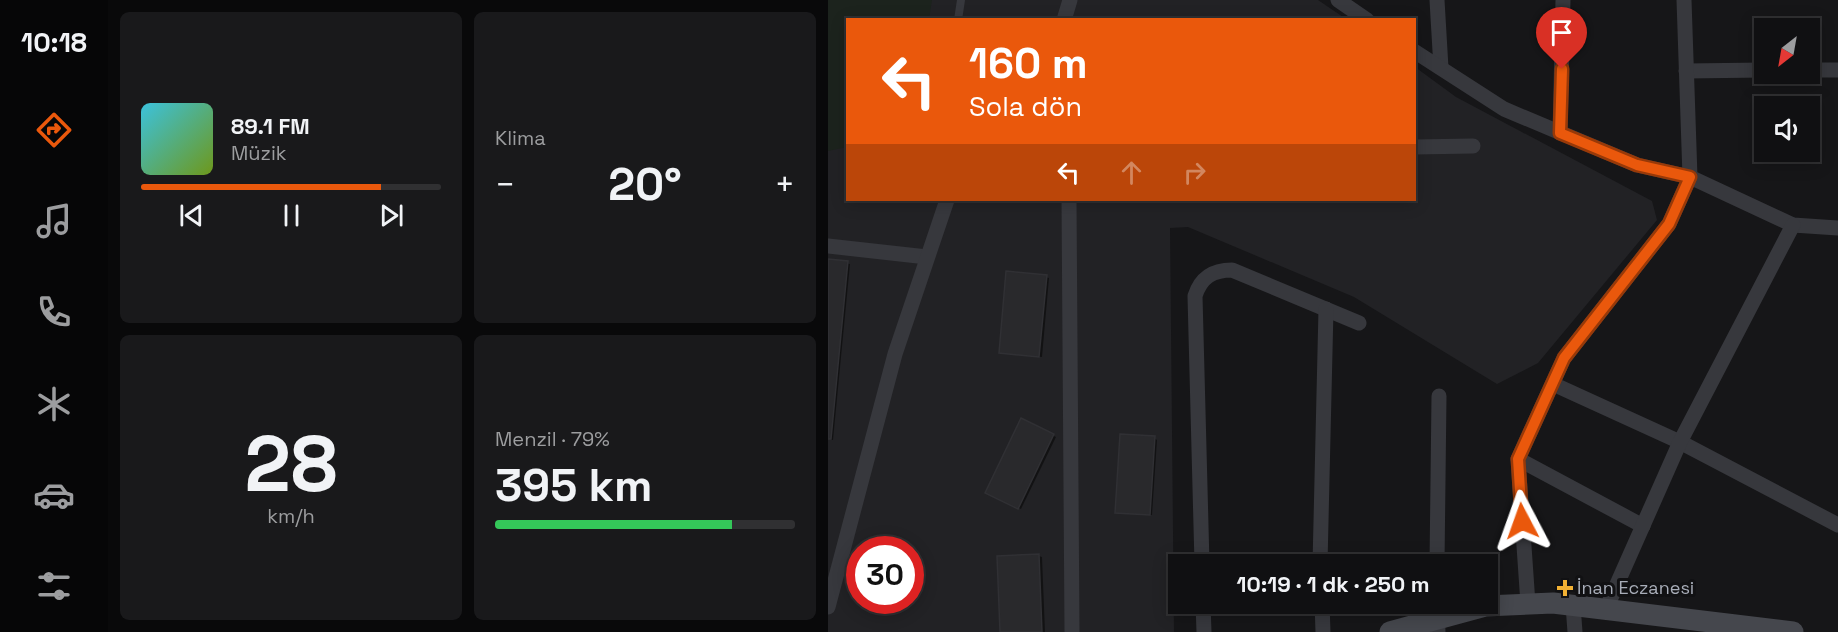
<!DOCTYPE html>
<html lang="tr">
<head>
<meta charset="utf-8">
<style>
  body { margin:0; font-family:"Space Grotesk",sans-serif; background:#19191b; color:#f1f3f6; height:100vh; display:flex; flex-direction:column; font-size:22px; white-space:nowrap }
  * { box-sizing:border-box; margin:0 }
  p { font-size:20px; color:#9c9d9f }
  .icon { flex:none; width:33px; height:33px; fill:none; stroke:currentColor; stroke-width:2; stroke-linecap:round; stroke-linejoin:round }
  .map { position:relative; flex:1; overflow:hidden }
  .drawer { display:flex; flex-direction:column; gap:12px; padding:12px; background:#09090a; width:720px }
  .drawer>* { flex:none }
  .guide { position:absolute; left:18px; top:18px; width:570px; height:183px; border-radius:0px; box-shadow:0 3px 15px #0003,0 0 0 2px #303032; background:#ea580c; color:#fff; overflow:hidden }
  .needle { width:39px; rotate:211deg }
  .buttons { position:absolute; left:926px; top:18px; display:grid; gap:12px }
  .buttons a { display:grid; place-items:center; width:66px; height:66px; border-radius:0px; background:#101012; box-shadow:0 3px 15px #0003,0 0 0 2px #303032; font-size:30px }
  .speed { position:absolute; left:18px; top:536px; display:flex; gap:12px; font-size:30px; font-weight:700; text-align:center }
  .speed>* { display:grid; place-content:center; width:78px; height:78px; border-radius:50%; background:#101012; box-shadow:0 3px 15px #0003,0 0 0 2px #303032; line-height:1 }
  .speed .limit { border:9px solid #d22; background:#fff; color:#111 }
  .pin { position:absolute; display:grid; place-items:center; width:51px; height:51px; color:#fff; margin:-62px -26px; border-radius:50% 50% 50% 0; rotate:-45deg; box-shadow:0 0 6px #0007 }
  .pin .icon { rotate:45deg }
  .me { position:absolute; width:66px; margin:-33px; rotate:356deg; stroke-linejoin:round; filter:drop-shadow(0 0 4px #0008) }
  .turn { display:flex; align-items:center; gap:21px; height:126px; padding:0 24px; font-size:27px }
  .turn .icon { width:78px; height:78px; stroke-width:2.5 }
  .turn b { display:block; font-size:42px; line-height:51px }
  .lanes { display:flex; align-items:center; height:57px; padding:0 24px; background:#0003; justify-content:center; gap:30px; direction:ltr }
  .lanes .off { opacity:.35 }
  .big { font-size:45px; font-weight:800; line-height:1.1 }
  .drawer .widget { flex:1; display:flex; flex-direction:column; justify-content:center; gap:9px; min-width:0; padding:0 21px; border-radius:9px; background:#19191b }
  .drawer .dial { align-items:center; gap:0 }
  .dial b { font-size:78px; line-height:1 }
  .song { display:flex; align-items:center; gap:18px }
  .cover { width:72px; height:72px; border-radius:9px; background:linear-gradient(135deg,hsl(190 70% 55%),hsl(80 70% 35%)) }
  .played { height:6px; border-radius:3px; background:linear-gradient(90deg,#ea580c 80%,#303032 80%) }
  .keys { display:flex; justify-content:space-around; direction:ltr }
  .heat { display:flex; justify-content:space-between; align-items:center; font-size:33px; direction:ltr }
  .charge { height:9px; border-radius:4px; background:linear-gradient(90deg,#34c759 79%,#303032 0) }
  .drawer .tiles { flex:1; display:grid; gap:12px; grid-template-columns:repeat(2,1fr) }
  .trip { position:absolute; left:340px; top:554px; width:330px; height:60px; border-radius:0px; background:#101012; box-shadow:0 3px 15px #0003,0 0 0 2px #303032; font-weight:800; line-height:60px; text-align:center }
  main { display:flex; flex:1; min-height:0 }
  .dock { display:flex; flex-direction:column; width:108px; justify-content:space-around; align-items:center; background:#060607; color:#9c9d9f }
  .dock .icon { width:42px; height:42px }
  .dock .selected { color:#ea580c }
  .dock b { font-size:27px; color:#f1f3f6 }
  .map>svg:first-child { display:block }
</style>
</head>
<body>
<main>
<nav class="dock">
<b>10:18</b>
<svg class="icon selected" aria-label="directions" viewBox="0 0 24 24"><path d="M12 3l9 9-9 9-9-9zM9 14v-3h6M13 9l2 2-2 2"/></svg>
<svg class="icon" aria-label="music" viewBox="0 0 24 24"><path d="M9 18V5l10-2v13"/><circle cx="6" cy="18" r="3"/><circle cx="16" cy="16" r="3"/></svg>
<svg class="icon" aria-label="phone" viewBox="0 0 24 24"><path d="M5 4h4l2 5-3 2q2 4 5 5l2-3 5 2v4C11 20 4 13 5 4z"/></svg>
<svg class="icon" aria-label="climate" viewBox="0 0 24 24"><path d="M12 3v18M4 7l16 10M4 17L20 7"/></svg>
<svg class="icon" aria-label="car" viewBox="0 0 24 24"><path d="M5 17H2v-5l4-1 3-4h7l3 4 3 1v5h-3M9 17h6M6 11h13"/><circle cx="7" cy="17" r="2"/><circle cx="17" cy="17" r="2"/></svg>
<svg class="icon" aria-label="filters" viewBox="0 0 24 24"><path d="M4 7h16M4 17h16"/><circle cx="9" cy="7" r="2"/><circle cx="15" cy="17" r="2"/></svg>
</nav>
<section class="drawer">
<div class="tiles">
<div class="widget">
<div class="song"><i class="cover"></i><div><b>89.1 FM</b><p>Müzik</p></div></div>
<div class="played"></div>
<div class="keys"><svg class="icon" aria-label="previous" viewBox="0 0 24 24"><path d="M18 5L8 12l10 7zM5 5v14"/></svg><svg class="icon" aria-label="pause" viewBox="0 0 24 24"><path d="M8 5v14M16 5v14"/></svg><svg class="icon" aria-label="next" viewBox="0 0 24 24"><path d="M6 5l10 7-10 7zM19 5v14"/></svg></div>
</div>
<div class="widget"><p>Klima</p>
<div class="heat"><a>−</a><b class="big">20°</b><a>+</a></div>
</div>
<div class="widget dial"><b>28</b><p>km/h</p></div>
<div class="widget"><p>Menzil · 79%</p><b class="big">395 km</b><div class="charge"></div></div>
</div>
</section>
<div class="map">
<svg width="1010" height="632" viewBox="0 0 1010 632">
  <rect width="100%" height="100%" fill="#161618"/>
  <path fill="#222225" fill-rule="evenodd" d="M0,0H490L518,19L20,20V200H586L587,67L628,97L824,201L829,220L710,363L669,384L526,297L360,227L342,228L346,632H0ZM32,549H82V600H32Z"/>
  <polygon fill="#1c231d" points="0,0 104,0 101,19 20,20 19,147 0,151"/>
  <g fill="#0007">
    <polygon points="0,261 22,264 5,440 0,439"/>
    <polygon points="218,277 221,278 214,357 175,353"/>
    <polygon points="193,420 228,437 193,509 159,492"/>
    <polygon points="326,438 329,440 324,515 291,513 288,512"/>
    <polygon points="211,556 214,557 217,632 174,632"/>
  </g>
  <g fill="#29292c" stroke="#303034" stroke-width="1.5">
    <polygon points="0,259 20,261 3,439 0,439"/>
    <polygon points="178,271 219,275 211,357 171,353"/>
    <polygon points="193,418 226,434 190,509 157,493"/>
    <polygon points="292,434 327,436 322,515 287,513"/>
    <polygon points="211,554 214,632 172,632 169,556"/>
  </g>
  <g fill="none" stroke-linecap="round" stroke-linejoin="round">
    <polyline stroke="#37383d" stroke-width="8" points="130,20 133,0"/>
    <g stroke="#37383d" stroke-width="15">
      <polyline points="510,0 539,20"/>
      <polyline points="609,0 613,68"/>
      <polyline points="236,20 242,0"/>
      <polyline points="586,51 676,109 809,165 862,177 965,225 1010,228"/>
      <polyline points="981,70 1010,70"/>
      <polyline points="858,71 936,70"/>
      <polyline points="732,133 735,0"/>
      <polyline points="586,147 645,146"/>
      <polyline points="241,200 244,632"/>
      <polyline points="0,246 99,257"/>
      <polyline points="725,384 852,442 1010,525"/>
      <polyline points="690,459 815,526"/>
      <path d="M374,564L367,296C373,277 385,270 404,270L531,323"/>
      <polyline points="492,564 498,309"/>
      <polyline points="609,564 611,396"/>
      <polyline points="375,603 376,632"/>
      <polyline points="494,603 495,632"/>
      <polyline points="609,603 610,632"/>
      <polyline points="700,604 690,459 736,358 841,224 862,177 856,0"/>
      <polyline points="745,605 747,632"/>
      <polyline points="0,607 67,354 119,200"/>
      <polyline points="778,609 852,442 965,225"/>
    </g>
    <polyline stroke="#45474d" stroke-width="21" points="562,632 657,606 725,603 965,632"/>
  </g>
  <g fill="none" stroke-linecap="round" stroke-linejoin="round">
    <defs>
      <polyline id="route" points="694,521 690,459 736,358 841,224 862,177 809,165 732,133 734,69"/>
    </defs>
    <use href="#route" stroke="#983908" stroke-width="15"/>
    <use href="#route" stroke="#ea580c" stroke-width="10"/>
  </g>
  <path fill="#f2b134" stroke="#111113" stroke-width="2" d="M734 579h6v6h6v6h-6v6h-6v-6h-6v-6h6z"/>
  <g text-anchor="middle" stroke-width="6" stroke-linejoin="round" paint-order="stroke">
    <g font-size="18" fill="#a8adb8" stroke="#111113" text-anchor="start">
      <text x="749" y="594">İnan Eczanesi</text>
    </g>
  </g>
</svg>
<div class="buttons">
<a><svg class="needle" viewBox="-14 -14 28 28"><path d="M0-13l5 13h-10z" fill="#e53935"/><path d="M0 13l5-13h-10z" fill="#9c9d9f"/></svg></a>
<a><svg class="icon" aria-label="sound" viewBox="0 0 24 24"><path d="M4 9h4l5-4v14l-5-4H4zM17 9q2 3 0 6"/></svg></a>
</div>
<div class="speed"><div class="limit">30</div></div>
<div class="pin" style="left:734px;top:69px;background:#d93025"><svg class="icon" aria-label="arrive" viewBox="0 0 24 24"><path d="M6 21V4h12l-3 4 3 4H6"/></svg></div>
<svg class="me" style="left:694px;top:521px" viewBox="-20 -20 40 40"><path d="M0-17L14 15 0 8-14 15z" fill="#ea580c" stroke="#fff" stroke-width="4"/></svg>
<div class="trip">10:19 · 1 dk · 250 m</div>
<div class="guide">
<div class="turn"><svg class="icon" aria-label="left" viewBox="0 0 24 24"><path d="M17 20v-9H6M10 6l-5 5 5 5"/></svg><div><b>160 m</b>Sola dön</div></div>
<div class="lanes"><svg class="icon" aria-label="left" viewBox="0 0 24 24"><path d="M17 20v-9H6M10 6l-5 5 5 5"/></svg><svg class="icon off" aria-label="ahead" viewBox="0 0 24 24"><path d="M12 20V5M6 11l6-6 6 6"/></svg><svg class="icon off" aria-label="right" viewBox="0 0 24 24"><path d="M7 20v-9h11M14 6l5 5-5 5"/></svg></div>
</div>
</div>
</main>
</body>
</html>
